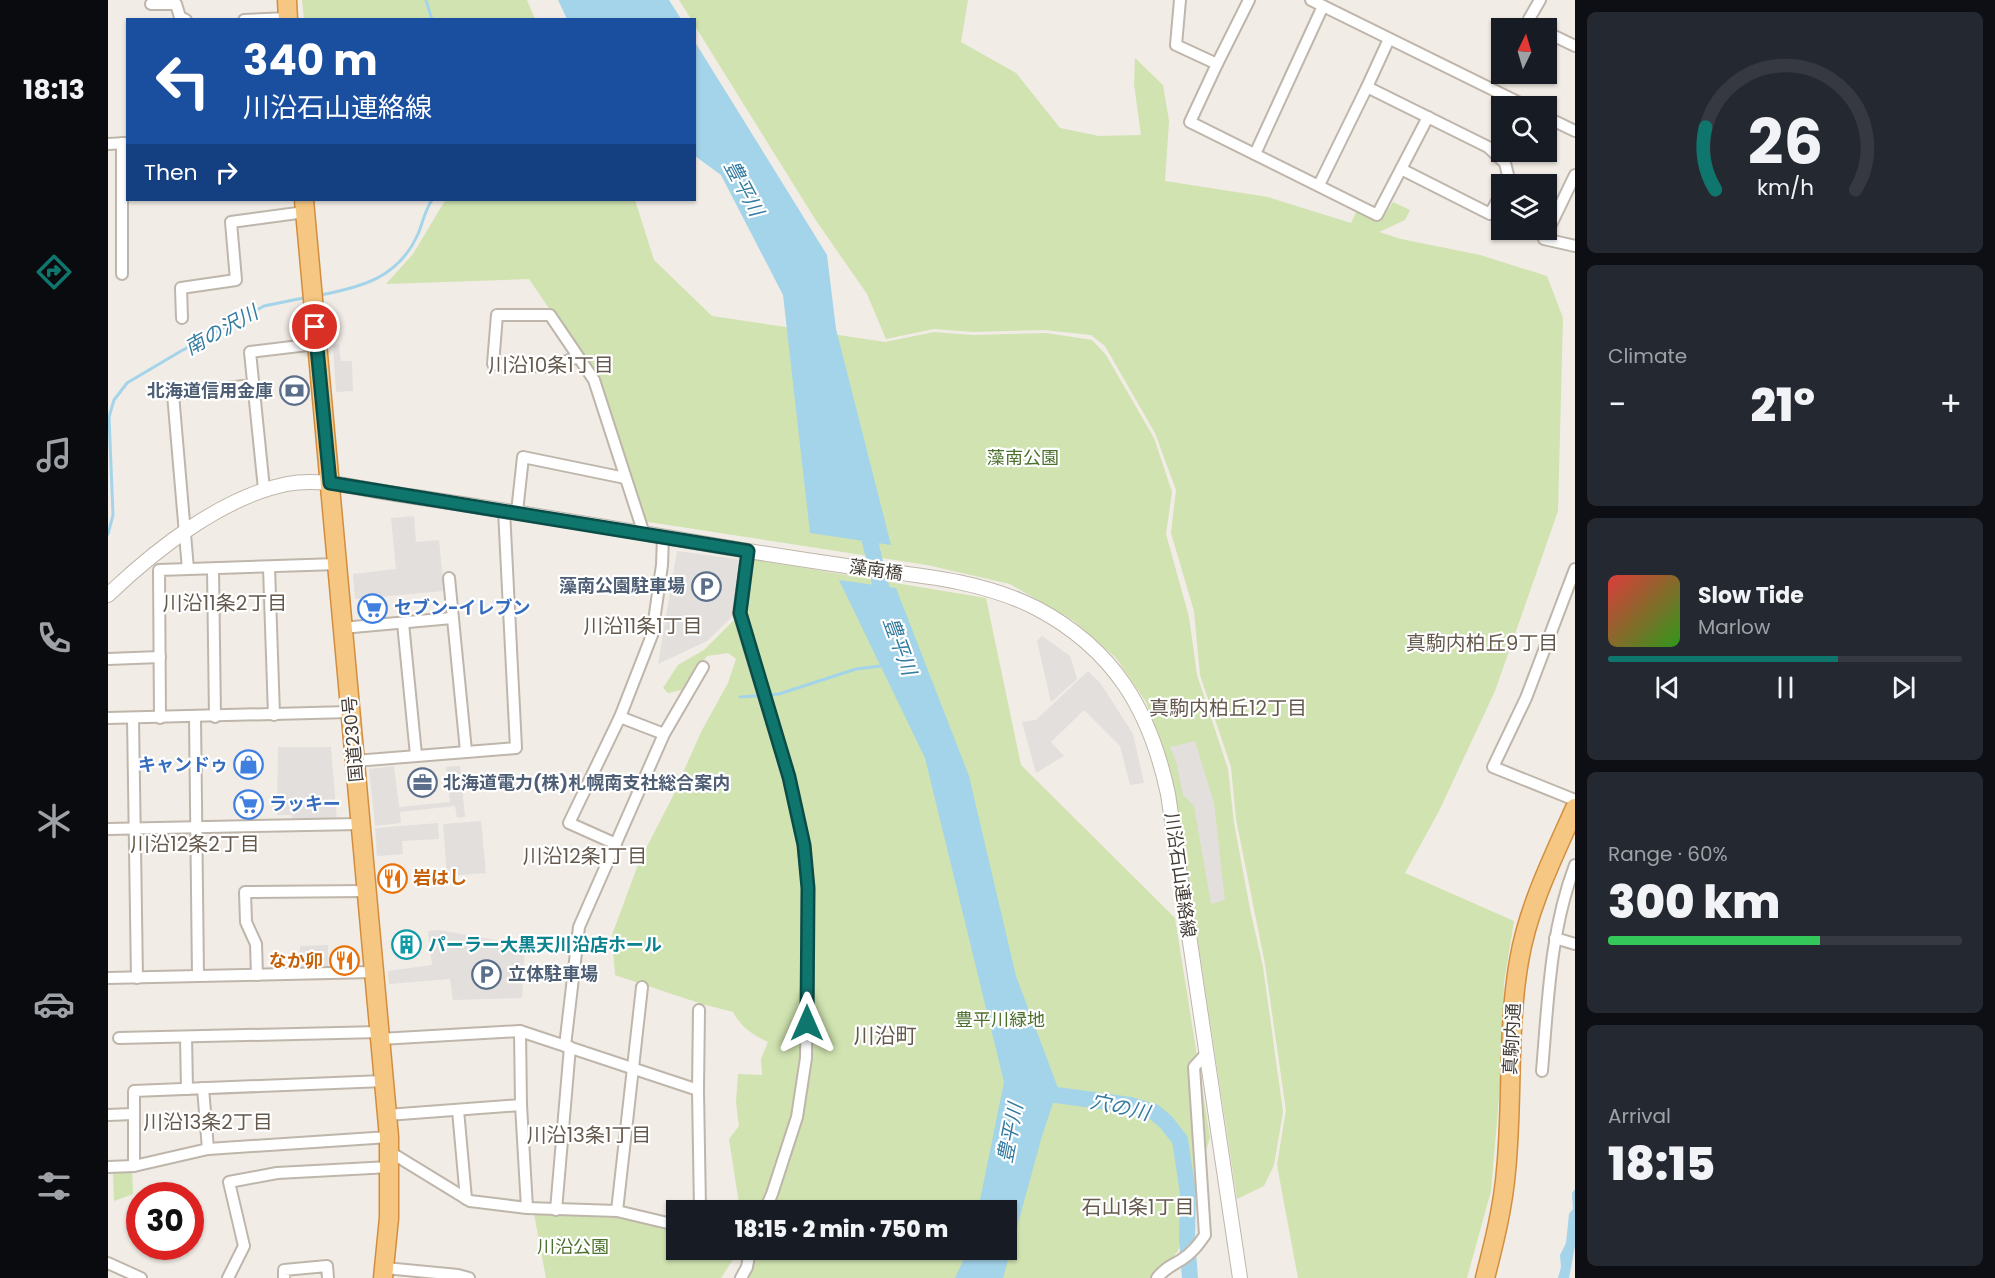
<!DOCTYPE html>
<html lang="en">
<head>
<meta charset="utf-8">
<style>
  body { margin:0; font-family:Poppins,"Noto Sans JP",sans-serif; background:#242831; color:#f1f3f6; height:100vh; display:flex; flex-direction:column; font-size:22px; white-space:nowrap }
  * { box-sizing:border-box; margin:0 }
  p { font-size:20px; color:#9ea1a6 }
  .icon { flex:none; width:33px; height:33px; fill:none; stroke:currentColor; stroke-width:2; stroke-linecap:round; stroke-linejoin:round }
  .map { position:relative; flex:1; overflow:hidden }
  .panel { display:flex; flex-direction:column; gap:12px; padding:12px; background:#0d0f14; width:420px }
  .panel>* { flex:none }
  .guide { position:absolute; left:18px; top:18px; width:570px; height:183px; border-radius:0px; box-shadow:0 2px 4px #0004; background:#1a4fa0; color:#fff; overflow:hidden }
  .needle { width:39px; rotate:5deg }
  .controls { position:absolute; left:1383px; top:18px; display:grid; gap:12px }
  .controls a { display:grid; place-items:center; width:66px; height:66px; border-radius:0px; background:#171b24; box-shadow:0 2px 4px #0004; font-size:30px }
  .speed { position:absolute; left:18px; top:1182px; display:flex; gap:12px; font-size:30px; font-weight:700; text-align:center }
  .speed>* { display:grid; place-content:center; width:78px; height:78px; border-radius:50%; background:#171b24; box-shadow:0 2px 4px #0004; line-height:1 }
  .speed .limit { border:9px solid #d22; background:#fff; color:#111 }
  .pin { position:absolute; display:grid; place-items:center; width:51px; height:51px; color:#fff; margin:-26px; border:3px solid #fff; border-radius:50%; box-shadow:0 2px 6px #0007 }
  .me { position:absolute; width:66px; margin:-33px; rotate:0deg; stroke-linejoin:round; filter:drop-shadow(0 0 4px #0008) }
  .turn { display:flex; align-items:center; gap:21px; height:126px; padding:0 18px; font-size:27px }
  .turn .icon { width:78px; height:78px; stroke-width:2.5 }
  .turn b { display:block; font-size:42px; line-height:51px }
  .then { display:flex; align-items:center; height:57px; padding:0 18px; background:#0003; gap:12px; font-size:22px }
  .big { font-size:45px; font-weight:800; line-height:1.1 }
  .panel .widget { flex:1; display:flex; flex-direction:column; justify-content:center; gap:9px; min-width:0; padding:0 21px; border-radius:9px; background:#242831 }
  .panel .dial { align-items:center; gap:0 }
  .dial svg { height:156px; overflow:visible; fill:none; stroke:#363941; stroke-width:7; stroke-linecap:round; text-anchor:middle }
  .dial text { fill:#f1f3f6; stroke:none }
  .song { display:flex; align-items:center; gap:18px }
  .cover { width:72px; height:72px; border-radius:9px; background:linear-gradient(135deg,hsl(0 70% 55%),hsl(110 70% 35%)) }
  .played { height:6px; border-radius:3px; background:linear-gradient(90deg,#0f766e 65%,#363941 65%) }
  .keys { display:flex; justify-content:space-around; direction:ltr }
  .heat { display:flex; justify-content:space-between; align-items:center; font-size:33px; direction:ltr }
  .charge { height:9px; border-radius:4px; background:linear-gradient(90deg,#34c759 60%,#363941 0) }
  .trip { position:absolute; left:558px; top:1200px; width:351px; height:60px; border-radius:0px; background:#171b24; box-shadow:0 2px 4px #0004; font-weight:800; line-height:60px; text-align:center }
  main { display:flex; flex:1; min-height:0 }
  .tab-bar { display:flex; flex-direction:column; width:108px; justify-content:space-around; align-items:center; background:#090b0e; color:#9ea1a6 }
  .tab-bar .icon { width:42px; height:42px }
  .tab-bar .on { color:#0f766e }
  .tab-bar b { font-size:27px; color:#f1f3f6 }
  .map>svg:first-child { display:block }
</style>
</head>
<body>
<main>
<nav class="tab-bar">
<b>18:13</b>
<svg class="icon on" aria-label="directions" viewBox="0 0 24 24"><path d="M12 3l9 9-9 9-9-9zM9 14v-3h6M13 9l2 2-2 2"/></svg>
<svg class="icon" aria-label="music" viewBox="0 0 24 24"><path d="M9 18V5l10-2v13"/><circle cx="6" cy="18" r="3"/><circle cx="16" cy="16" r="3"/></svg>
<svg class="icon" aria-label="phone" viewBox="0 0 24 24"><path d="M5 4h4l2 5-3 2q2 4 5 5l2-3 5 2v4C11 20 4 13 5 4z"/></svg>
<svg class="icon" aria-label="climate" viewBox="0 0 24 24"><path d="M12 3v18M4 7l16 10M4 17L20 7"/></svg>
<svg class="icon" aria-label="car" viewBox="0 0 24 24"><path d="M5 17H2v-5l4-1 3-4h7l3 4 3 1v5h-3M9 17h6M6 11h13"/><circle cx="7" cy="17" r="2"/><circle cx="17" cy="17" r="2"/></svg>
<svg class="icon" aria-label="filters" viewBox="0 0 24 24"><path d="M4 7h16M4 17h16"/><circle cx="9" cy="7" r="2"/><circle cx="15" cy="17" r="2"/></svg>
</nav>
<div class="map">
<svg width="1467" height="1278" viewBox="0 0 1467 1278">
  <rect width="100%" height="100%" fill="#f1ece5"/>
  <g fill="#d0e3b0">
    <polygon points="194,0 419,0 427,19 196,19"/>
    <polygon points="571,0 860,0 853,42 908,73 952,128 991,136 1033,135 1026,84 1027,58 1055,85 1061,121 1057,181 1160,197 1243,223 1248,212 1272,222 1285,202 1302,210 1297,220 1271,232 1293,239 1372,255 1439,276 1455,318 1450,511 1387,691 1331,811 1297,873 1406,921 1396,982 1393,1074 1383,1191 1359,1278 1190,1278 1169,1165 1178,1110 1157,964 1128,819 1123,767 1092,675 1086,611 1063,533 1068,490 1047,433 997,346 983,335 936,330 865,332 826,329 778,339 759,294 707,219 587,26 586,20 583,19"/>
    <polygon points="335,200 527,200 546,260 604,316 777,342 826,332 865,335 938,333 984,340 998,355 1046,438 1064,492 1058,534 1081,617 1089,675 1120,769 1126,823 1142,909 1155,967 1175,1112 1166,1165 1156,1186 1129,1199 1080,876 1058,760 1038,702 1008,658 966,621 902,584 819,565 534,521 501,419 453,326 421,279 278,284 305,254 335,204 337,201"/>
    <polygon points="642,559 878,598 913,765 1067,918 1102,1137 1070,1251 1046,1278 638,1278 649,1250 898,1250 898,1210 662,1210 689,1135 701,1062 703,881 635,615"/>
    <path d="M626,620L632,631L682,807L692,850L696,886L694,1052L684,1117L652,1210H632L621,1139L631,1126L628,1102L630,1074L654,1075L653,1059L660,1042C645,1035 633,1027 625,1012L594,1004L507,975L504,935L531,862L563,800L593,732L620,683L628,659L620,653L599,656L573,690L560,693L555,688L570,665L596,650Z"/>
    <polygon points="24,1170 25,1194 6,1201 5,1172"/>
    <polygon points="426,1214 509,1215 568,1228 568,1250 631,1250 613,1278 438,1278"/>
  </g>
  <g fill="#e2dfdd">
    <polygon points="231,344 233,361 244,361 245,391 228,392 225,345"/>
    <polygon points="306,516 308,542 331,540 336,591 247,599 245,574 288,569 283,518"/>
    <polygon points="569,551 635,560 629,612 599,641 550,664"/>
    <polygon points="934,636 962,656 969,679 943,702 929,641"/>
    <polygon points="980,671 993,684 1025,734 1036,783 1022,785 1012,746 976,710 943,742 956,756 928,773 914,722 928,720"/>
    <polygon points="1087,741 1106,803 1117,900 1103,904 1086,806 1075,795 1068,761 1062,747"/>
    <polygon points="170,747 223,747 229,820 185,821 184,815 169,815"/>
    <polygon points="286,766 291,807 342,802 338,767 352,766 357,817 349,818 347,806 292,812 293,823 267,826 261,769"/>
    <polygon points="373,821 378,873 339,876 335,824"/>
    <polygon points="330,823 331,839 294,841 295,854 269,856 267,828"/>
    <polygon points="331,930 417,945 414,998 345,1000 342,979 281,984 280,971 324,965 320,931"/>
    <polygon points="220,945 220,966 192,967 192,946"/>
  </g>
  <g fill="#a4d4ea">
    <polygon points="450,0 561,0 573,19 459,19"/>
    <polygon points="587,42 719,255 728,329 783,545 702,533 675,295 613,175 587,156"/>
    <polygon points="731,580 788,588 861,776 908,976 950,1088 934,1136 895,1278 847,1278 860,1250 898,1250 898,1210 870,1210 896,1082 817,758"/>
    <polygon points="1467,1189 1467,1246 1461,1278 1450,1278 1453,1267 1452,1255 1458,1243 1461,1214 1465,1209 1464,1193"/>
  </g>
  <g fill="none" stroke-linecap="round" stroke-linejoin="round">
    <g stroke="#a4d4ea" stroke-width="3">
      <polyline points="318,0 324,20"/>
      <path d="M212,295C255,287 291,277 310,234C315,222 317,210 324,200"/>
      <polyline points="0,534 5,515 1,417 6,400 19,383 73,351 156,306 200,297"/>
      <polyline points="632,697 671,694 748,669 773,666"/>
    </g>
    <g stroke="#a4d4ea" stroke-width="16">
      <polyline points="757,521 778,607"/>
      <polyline points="926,1092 1022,1105 1046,1112 1058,1122 1072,1140 1080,1193 1079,1239 1082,1278"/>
    </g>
    <defs>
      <g id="minor">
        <polyline points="1072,0 1068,45 1109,64 1082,122 1269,215 1293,169 1382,214 1394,192"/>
        <polyline points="1203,0 1418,106"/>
        <polyline points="43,4 68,4 72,17 78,20"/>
        <polyline points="136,20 180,18"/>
        <polyline points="1431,28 1422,24 1421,19 1432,0"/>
        <polyline points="1438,32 1467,46"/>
        <polyline points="1281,39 1259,87 1380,147 1397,163 1401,179 1398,184"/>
        <polyline points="1109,64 1141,0"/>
        <polyline points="1438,117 1467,131"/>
        <polyline points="14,143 14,274"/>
        <polyline points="0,144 19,143"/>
        <polyline points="1147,154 1215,6"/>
        <polyline points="1293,169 1320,117"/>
        <polyline points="1467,175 1436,239 1467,246"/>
        <polyline points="1211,185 1259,87"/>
        <polyline points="74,318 73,288 128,280 123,222 197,212"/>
        <polyline points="470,357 441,367 385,364 389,315 442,315 486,380 536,534"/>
        <polyline points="156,489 142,352 208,344"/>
        <polyline points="409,512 415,457 517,478"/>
        <polyline points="640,551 631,613 681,777 696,845 700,888 698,1058 689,1117 664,1194 657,1210"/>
        <polyline points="161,567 166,715"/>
        <polyline points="80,569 65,394 145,385"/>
        <polyline points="105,569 107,717"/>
        <polyline points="1467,569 1418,698 1385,767 1467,800"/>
        <polyline points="341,578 358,751"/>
        <polyline points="295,623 308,755"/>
        <polyline points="234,628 344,618"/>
        <polyline points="0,659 52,657"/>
        <polyline points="87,717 90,976"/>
        <polyline points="512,717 556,734"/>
        <polyline points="0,718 242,712"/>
        <polyline points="25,718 29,978"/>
        <polyline points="52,718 51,570 229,564"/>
        <polyline points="247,761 408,748 396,510"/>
        <polyline points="0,829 252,824"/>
        <polyline points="508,844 461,823 512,717 544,635 554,565 555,537"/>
        <polyline points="1447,938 1467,944"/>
        <polyline points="149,975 148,944 138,922 137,892 258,891"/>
        <polyline points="0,978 265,972"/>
        <polyline points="412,1031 413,1105 419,1208"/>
        <polyline points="78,1037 79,1089"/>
        <polyline points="11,1038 272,1032"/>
        <polyline points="272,1039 412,1031 590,1090 592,1210"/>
        <polyline points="457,1046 471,927 556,734 595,667"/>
        <path d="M1434,1071C1440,1001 1442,931 1467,865"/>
        <polyline points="95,1088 100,1149"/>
        <polyline points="590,1090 591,1010"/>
        <polyline points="350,1110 358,1199"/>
        <polyline points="0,1115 25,1114"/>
        <polyline points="279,1115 413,1105"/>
        <polyline points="282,1152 362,1201 419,1208 509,1211 568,1225"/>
        <polyline points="26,1166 26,1091 276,1081"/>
        <polyline points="0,1167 26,1166 100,1149 281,1137"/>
        <polyline points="448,1210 462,1047"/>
        <polyline points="509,1211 534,987"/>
        <polyline points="0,1263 33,1278"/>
        <polyline points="277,1268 350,1275 361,1278"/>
        <polyline points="120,1278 136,1246 121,1182 169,1173 282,1167"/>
        <polyline points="176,1278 176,1270 219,1266 220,1278"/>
        <polyline points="633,1278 639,1267 642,1250"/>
        <path d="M1049,1278C1056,1269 1063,1266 1073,1260C1084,1253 1090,1245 1097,1235L1086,1067L1098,1054"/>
      </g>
      <path id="tertiary" d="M0,595C47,550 114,497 179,484C214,477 252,489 287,494C378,507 468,522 558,537C620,548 682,558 745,567C806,575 871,579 928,608C1006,649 1042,710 1060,794L1132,1278"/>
      <g id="trunk">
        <polyline points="179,0 180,20"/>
        <polyline points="196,200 281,1137 281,1218 275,1278"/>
        <path d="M1377,1278C1386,1243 1395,1207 1398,1171C1405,1101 1399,1030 1411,961C1420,907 1445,858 1467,808"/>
      </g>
    </defs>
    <use href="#minor" stroke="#bfb6ab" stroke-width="14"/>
    <use href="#tertiary" stroke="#bfb6ab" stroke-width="16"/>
    <use href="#trunk" stroke="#d28e3e" stroke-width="21"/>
    <use href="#minor" stroke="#fff" stroke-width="10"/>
    <use href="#tertiary" stroke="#fff" stroke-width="14"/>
    <use href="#trunk" stroke="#f6c782" stroke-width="18"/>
  </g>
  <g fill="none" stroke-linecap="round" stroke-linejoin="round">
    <defs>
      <polyline id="route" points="207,327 222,483 640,551 632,613 681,777 696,845 700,888 699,1023"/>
    </defs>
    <use href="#route" stroke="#0a4d48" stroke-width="15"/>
    <use href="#route" stroke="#0f766e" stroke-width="10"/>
  </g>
  <defs>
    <symbol id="bank-ring" viewBox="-11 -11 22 22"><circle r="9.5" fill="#fff" stroke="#5c6f8a" stroke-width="1.5"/><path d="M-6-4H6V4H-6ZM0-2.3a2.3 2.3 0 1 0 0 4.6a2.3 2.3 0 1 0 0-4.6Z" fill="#5c6f8a"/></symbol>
    <symbol id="parking-ring" viewBox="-11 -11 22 22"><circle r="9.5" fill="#fff" stroke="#5c6f8a" stroke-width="1.5"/><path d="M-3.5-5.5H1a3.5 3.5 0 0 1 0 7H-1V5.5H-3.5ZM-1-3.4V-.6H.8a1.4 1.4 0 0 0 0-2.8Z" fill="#5c6f8a"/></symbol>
    <symbol id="supermarket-ring" viewBox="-11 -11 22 22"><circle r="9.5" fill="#fff" stroke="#3f7fe0" stroke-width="1.5"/><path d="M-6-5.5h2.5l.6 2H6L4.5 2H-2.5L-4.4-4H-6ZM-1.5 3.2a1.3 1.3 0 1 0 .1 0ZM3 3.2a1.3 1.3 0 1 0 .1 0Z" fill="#3f7fe0"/></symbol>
    <symbol id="shop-ring" viewBox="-11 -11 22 22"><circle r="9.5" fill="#fff" stroke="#3f7fe0" stroke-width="1.5"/><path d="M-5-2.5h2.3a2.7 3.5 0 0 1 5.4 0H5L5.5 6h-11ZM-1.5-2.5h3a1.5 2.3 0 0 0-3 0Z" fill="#3f7fe0"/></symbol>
    <symbol id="office-ring" viewBox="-11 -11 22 22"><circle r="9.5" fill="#fff" stroke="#5c6f8a" stroke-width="1.5"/><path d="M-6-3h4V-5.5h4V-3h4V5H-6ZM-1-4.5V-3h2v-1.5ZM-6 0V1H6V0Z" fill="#5c6f8a"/></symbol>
    <symbol id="restaurant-ring" viewBox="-11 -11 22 22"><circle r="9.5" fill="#fff" stroke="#e8710a" stroke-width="1.5"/><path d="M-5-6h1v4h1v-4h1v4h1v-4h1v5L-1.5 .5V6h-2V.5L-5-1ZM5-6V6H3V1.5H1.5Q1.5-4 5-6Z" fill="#e8710a"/></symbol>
    <symbol id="building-ring" viewBox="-11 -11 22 22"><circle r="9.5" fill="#fff" stroke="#0f9aa8" stroke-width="1.5"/><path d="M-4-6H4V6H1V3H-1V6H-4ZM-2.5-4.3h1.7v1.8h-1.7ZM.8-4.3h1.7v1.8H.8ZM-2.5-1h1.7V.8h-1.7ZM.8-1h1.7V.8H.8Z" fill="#0f9aa8"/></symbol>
  </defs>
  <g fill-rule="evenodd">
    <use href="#bank-ring" x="170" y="374" width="33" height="33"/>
    <use href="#parking-ring" x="582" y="570" width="33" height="33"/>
    <use href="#supermarket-ring" x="248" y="592" width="33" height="33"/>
    <use href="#shop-ring" x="124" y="748" width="33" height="33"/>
    <use href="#office-ring" x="298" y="766" width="33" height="33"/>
    <use href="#supermarket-ring" x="124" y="788" width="33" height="33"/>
    <use href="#restaurant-ring" x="268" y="862" width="33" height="33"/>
    <use href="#building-ring" x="282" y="928" width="33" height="33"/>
    <use href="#restaurant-ring" x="220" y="944" width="33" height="33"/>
    <use href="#parking-ring" x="362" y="958" width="33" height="33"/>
  </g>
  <g text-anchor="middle" stroke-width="4.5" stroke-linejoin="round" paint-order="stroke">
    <g font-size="18" font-weight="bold" fill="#4e5e75" stroke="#fff" text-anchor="end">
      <text x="165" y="397">北海道信用金庫</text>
      <text x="577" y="592">藻南公園駐車場</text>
      <text x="335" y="789" text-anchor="start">北海道電力(株)札幌南支社総合案内</text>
      <text x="400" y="980" text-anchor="start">立体駐車場</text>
    </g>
    <g font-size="18" fill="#4c702d" stroke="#fff">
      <text x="915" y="464">藻南公園</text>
      <text x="892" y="1026">豊平川緑地</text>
      <text x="465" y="1253">川沿公園</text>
    </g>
    <g font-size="18" fill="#433c35" stroke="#fff">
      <text transform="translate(768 570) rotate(8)" y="6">藻南橋</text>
      <text transform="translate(245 739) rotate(-95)" y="6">国道230号</text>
      <text transform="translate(1072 875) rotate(82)" y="6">川沿石山連絡線</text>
      <text transform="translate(1404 1039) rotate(-87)" y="6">真駒内通</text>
    </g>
    <g font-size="18" font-weight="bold" fill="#366cbe" stroke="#fff" text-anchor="start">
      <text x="286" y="614">セブン-イレブン</text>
      <text x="120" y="771" text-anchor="end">キャンドゥ</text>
      <text x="161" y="810">ラッキー</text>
    </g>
    <g font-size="18" font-weight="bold" fill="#c56008" stroke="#fff" text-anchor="start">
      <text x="305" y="884">岩はし</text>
      <text x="215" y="967" text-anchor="end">なか卯</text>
    </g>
    <g font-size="18" font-weight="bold" fill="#0d838f" stroke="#fff" text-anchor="start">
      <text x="320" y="951">パーラー大黒天川沿店ホール</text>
    </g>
    <g font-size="20" font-style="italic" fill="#347ba0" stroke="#fff">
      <text transform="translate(636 188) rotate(62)" y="7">豊平川</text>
      <text transform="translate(113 330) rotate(-29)" y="7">南の沢川</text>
      <text transform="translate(792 646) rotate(70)" y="7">豊平川</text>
      <text transform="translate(1012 1107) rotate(12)" y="7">穴の川</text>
      <text transform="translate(902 1133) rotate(-79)" y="7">豊平川</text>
    </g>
    <g font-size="20" fill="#65594d" stroke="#fff">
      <text x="443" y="372">川沿10条1丁目</text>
      <text x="117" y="610">川沿11条2丁目</text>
      <text x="535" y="633">川沿11条1丁目</text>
      <text x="1374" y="650">真駒内柏丘9丁目</text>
      <text x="1120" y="715">真駒内柏丘12丁目</text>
      <text x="87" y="851">川沿12条2丁目</text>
      <text x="477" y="863">川沿12条1丁目</text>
      <text x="100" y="1129">川沿13条2丁目</text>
      <text x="481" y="1142">川沿13条1丁目</text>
      <text x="1030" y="1214">石山1条1丁目</text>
    </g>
    <g font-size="21" fill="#65594d" stroke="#fff">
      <text x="777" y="1043">川沿町</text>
    </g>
  </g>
</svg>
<div class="controls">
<a><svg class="needle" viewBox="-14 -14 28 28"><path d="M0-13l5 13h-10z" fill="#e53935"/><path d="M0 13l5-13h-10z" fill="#9ea1a6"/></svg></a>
<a><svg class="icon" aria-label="search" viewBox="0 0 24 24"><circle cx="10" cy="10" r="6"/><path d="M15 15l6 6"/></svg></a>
<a><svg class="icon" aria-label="layers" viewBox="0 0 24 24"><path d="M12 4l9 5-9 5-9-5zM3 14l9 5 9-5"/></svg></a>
</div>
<div class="speed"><div class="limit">30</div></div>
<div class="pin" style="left:207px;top:327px;background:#d93025"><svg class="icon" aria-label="arrive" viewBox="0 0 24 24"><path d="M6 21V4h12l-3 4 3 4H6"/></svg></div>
<svg class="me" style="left:699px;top:1023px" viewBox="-20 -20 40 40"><path d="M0-17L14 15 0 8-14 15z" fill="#0f766e" stroke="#fff" stroke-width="4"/></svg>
<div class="trip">18:15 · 2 min · 750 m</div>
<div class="guide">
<div class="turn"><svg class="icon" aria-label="left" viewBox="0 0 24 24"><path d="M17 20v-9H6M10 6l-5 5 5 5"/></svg><div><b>340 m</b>川沿石山連絡線</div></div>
<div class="then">Then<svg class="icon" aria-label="right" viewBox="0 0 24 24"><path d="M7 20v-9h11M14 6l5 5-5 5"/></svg></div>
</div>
</div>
<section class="panel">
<div class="widget dial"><svg viewBox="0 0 100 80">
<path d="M14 69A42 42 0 1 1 86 69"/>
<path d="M14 69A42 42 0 0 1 9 37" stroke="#0f766e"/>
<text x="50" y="56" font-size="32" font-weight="700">26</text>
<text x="50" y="72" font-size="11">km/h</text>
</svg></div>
<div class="widget"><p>Climate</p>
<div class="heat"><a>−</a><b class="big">21°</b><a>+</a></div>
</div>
<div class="widget">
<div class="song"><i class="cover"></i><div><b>Slow Tide</b><p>Marlow</p></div></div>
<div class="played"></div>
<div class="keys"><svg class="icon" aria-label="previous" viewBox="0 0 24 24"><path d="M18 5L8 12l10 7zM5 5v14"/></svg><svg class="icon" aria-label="pause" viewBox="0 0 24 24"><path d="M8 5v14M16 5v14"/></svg><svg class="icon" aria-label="next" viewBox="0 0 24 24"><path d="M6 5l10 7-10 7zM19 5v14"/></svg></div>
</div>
<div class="widget"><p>Range · 60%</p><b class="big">300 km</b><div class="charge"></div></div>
<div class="widget"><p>Arrival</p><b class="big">18:15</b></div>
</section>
</main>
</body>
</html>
